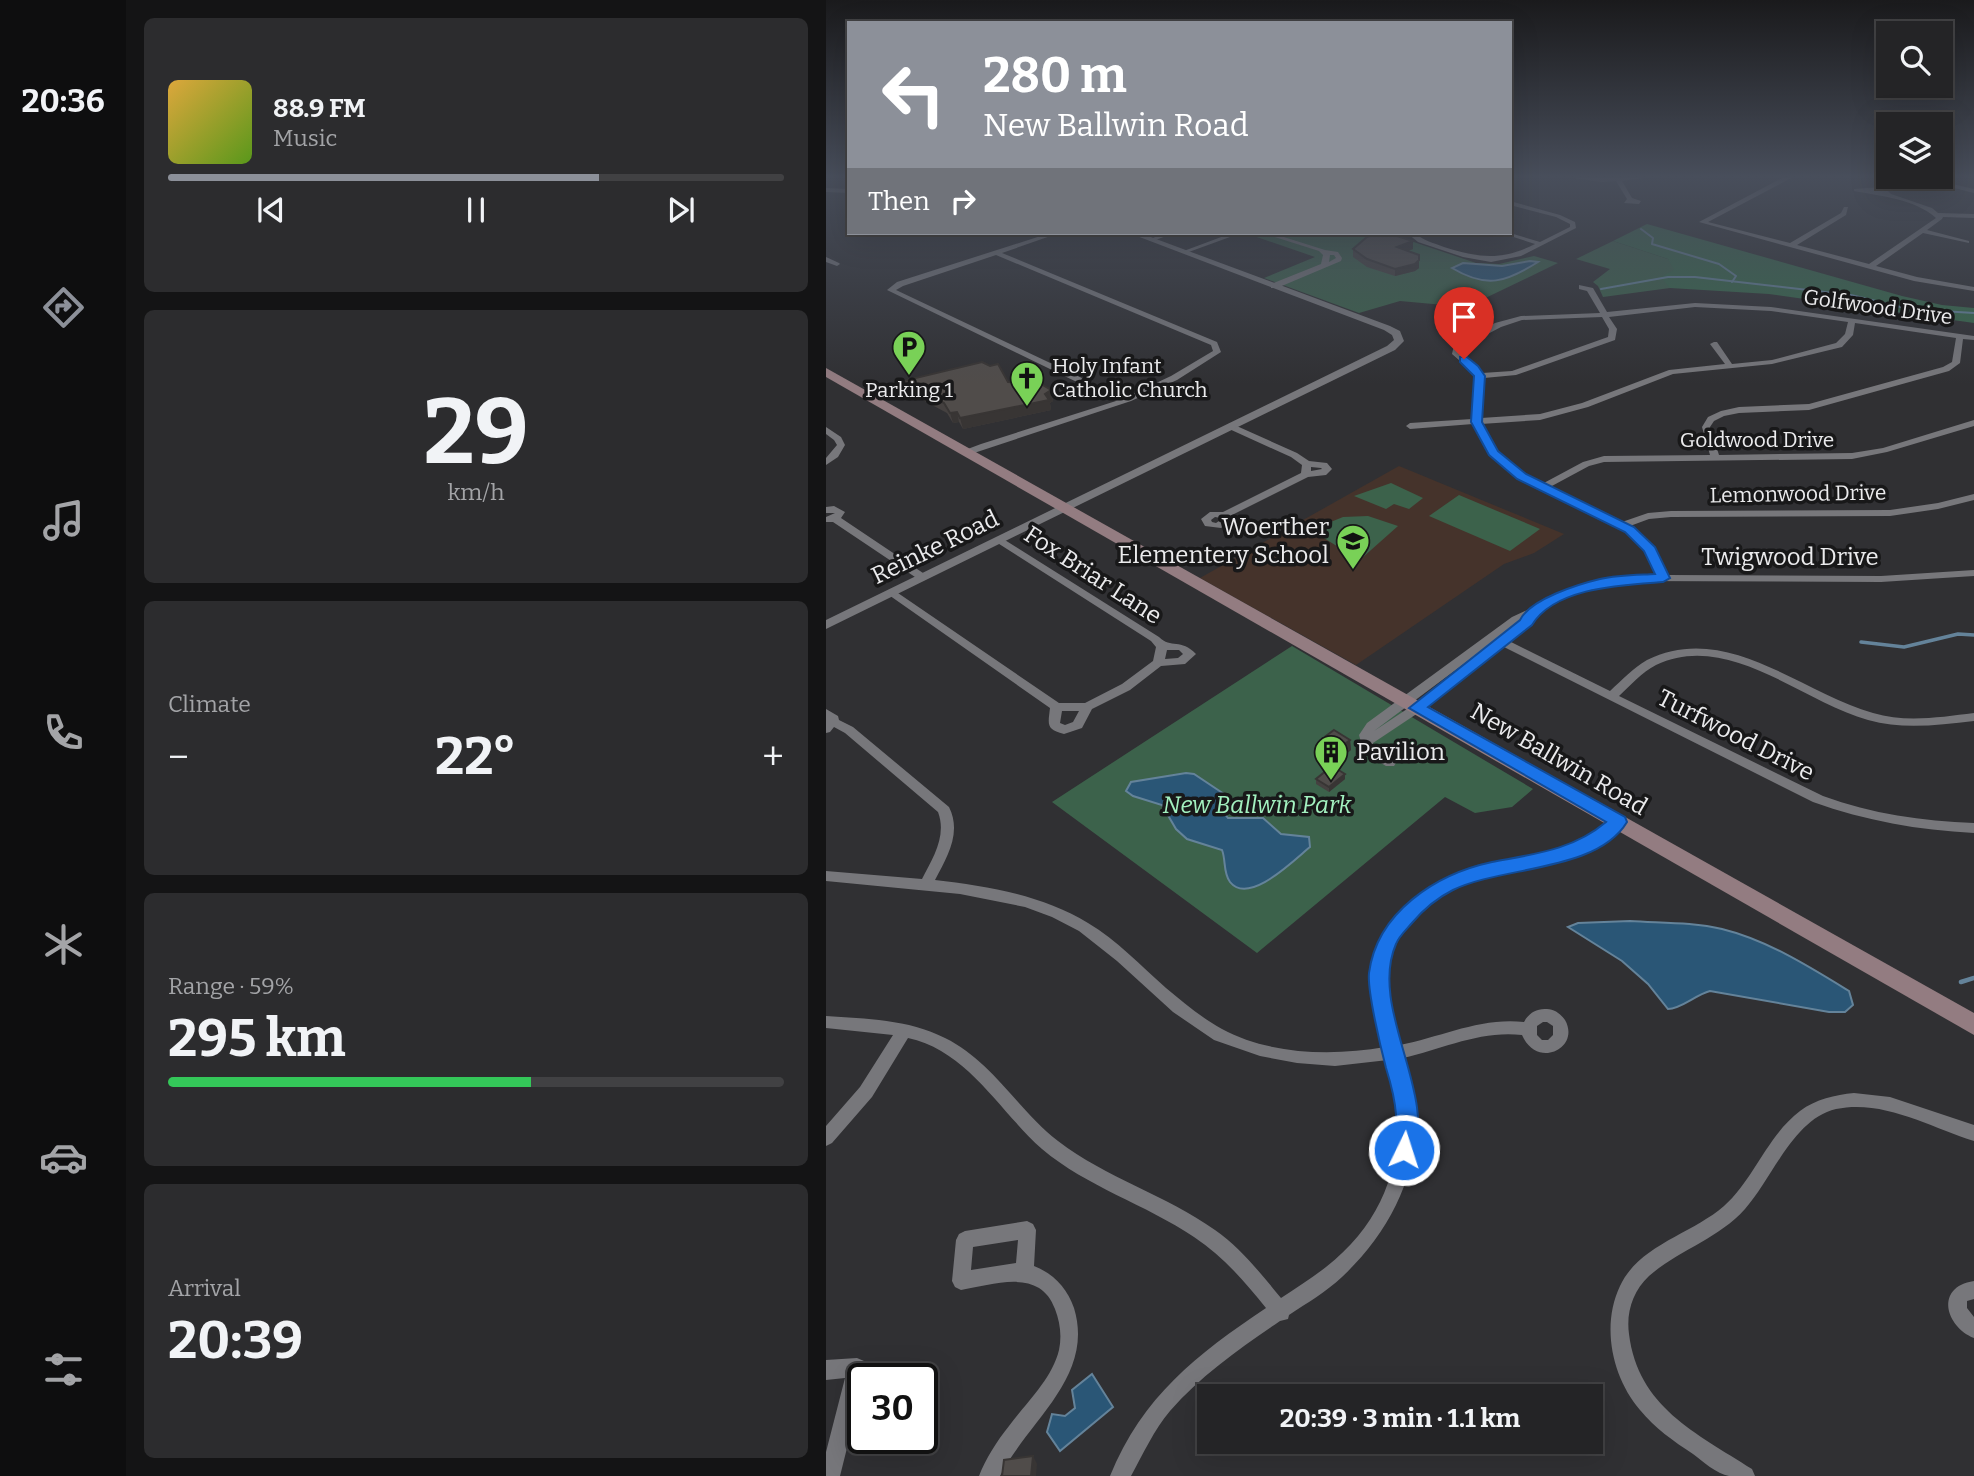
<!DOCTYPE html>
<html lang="en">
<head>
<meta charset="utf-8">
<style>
  body { margin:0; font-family:Bitter,serif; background:#2c2c2e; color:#f1f3f6; height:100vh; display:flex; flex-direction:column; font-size:26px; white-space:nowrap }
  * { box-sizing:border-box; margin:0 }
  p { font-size:23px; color:#a3a4a7 }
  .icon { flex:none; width:38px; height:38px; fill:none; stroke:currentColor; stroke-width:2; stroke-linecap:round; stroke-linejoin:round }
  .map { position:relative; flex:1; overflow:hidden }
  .panel { display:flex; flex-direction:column; gap:18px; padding:18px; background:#141415; width:700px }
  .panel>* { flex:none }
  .guide { position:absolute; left:21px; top:21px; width:665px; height:214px; border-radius:0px; box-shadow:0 7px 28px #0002,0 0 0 2px #414143; background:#8c9099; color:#fff; overflow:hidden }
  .tools { position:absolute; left:1050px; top:21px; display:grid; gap:14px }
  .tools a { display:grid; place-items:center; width:77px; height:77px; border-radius:0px; background:#242426; box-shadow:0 7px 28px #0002,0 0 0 2px #414143; font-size:35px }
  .speed { position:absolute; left:21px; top:1363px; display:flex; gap:14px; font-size:35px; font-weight:700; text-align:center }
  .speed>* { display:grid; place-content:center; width:91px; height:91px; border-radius:50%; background:#242426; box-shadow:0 7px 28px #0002,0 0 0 2px #414143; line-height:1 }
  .speed .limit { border:4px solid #111; border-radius:10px; background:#fff; color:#111 }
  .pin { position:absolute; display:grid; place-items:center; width:60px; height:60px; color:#fff; margin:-72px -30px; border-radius:50% 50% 50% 0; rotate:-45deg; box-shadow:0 0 7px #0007 }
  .pin .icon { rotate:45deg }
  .me { position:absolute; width:77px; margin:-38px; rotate:4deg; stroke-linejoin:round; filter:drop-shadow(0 0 5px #0008) }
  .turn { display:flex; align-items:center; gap:24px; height:147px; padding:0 21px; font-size:32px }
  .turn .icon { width:91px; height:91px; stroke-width:2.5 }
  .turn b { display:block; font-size:49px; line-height:60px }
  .then { display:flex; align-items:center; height:66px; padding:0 21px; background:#0003; gap:14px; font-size:26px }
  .big { font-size:52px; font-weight:700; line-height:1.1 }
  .panel .card { flex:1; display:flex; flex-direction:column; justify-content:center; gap:10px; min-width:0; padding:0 24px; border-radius:10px; background:#2c2c2e }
  .panel .dial { align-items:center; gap:0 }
  .dial b { font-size:91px; line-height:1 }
  .song { display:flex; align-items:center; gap:21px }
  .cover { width:84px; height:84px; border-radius:10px; background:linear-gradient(135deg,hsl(40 70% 55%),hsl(90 70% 35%)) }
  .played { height:7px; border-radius:4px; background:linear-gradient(90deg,#8c9099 70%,#414143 70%) }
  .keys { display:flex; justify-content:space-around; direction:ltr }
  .heat { display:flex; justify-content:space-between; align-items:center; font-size:38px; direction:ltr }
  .charge { height:10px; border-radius:5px; background:linear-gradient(90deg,#34c759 59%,#414143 0) }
  .trip { position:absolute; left:371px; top:1384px; width:406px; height:70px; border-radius:0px; background:#242426; box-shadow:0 7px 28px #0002,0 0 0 2px #414143; font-weight:700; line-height:70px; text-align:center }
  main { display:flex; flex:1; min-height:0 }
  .dock { display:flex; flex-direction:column; width:126px; justify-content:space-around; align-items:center; background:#0e0e0f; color:#a3a4a7 }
  .dock .icon { width:49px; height:49px }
  .dock .current { color:#8c9099 }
  .dock b { font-size:32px; color:#f1f3f6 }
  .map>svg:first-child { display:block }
</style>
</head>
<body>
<main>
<nav class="dock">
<b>20:36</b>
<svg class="icon current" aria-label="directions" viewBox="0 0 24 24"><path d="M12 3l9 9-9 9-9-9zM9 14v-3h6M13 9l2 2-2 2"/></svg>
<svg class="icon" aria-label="music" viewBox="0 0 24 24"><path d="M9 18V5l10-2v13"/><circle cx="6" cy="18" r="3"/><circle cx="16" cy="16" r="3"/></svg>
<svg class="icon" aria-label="phone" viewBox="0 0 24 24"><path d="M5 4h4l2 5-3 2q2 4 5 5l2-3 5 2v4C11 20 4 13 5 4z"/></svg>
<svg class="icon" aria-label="climate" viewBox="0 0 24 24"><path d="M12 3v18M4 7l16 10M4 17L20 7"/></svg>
<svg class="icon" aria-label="car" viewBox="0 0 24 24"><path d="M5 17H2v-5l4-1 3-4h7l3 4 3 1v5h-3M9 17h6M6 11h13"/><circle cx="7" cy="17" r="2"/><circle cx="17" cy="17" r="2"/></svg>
<svg class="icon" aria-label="filters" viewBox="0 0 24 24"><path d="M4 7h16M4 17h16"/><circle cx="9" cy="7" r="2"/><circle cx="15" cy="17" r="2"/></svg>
</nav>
<section class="panel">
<div class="card">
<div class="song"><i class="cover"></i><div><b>88.9 FM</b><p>Music</p></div></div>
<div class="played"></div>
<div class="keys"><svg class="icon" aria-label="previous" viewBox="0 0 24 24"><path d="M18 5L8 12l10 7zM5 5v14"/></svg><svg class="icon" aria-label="pause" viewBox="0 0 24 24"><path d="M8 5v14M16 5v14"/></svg><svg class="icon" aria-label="next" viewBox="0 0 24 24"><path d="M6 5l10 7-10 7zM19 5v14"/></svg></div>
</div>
<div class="card dial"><b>29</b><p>km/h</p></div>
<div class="card"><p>Climate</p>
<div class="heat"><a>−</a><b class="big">22°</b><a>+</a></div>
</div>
<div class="card"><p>Range · 59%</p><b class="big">295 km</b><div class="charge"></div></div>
<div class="card"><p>Arrival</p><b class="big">20:39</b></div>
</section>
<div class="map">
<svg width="1148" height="1476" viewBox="0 0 1148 1476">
  <rect width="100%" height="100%" fill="#303033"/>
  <polygon fill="#45332b" points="573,466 738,534 708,553 678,564 530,665 374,578"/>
  <g fill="#3c624b">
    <polygon points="419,233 561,233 650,263 673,264 708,256 732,263 649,303 618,305 574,301 533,313 438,278 489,257"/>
    <polygon points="787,241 842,259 877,288 844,288 777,297 772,286 767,282 784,269 750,259"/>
    <polygon points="565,483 597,498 583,509 568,504 560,509 528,496"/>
    <polygon points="633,495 714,529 684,551 603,516"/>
    <polygon points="542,516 572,526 536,558 530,558 485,530 517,517"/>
    <polygon points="466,646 707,789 686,807 649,813 619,797 431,953 226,802"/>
  </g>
  <polygon fill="#37684b" points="821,224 1076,296 1116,305 1148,308 1148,323 943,294 844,288 835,277 848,270 842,259 787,241"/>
  <g fill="#2a5676" stroke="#64839a" stroke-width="2">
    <path d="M704,261L712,262C680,282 661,289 626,268L637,263L676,266Z"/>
    <path d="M360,773L368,774L398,794V813L402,818H437L455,834L483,837L484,847C469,859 423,906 404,882C397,873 400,860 396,850L361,839L350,829L336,805L307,796L300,791L305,782Z"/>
    <path d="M804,921C834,923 867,922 896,929C941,940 984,967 1023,991L1027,1005L1019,1012H1003L884,991C869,995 855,1009 842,1009L822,984L796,961L742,927L752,923Z"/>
    <polygon points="266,1374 287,1407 234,1451 221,1432 226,1414 239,1416 249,1408 246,1390"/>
  </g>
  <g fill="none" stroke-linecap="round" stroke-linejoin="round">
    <g stroke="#64839a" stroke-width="2">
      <polyline points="815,229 827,238 826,244 893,264 910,276 906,282"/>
      <polyline points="775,289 842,277 869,277 1025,295 1083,309 1148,313"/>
    </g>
    <polyline stroke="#64839a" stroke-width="3.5" points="1035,642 1078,647 1132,634 1148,635"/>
    <polyline stroke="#64839a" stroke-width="4.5" points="1135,982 1148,978"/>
    <g fill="#77777b" fill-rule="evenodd">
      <polygon points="740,177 825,177 796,181 806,198 815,201 813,204 798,203 801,199 790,181 776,182"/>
      <path d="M958,177H967L882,222L964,243L1015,213L1018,207H1022L1020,215L971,245L1043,264L1110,218C1089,199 1055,196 1028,191V189L1055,187L1056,185C1087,172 1117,182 1148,189V193C1120,186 1089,175 1061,187L1062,191L1065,194L1106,208L1112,213L1148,214V218L1117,217L1116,219L1101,230L1143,241V243L1097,233L1050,266L1091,277L1148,287V291L1088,281L873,222Z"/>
      <polygon points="0,188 23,189 23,193 0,192"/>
      <path d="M684,201L734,215L749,222L750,228L695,256L665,262L637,257L592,242L581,233H588C597,240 607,243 618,247C653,258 675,261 709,244L675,233H684L714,242L744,227V224L730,217L684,205Z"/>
      <path d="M224,233H233L176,253L391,342L395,352L351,380L305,401L145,454H139V450L155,444L290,401L61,290L71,282ZM170,255L385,345L387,351L345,376L298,398L70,290L77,286Z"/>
      <polygon points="339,233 348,233 327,241 322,240"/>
      <polygon points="406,233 415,233 360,253 355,252"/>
      <path d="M436,233H445L499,250L512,252L516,258L515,261L451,288H445V284L495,264L497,255L493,251ZM504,255H508L510,258L503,262Z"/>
      <polygon points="0,257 13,263 14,264 11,266 0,262"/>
      <path d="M753,285L767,288L781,312L869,303L945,307L1148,336V340L1137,339L1134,363L1123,371L983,410L913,413L898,416L888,421L884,427L893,455L1026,453L1057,448L1148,420V426L1061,452L1026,459L778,462L763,466L724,487L796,522L822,513L845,511L1064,510L1112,503L1148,494V500L1112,509L1064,516L845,517L823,519L804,526L828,548L841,575L1055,576L1148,570V576L1055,582L803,581L770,587L738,599L709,615L704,624L683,641L784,691C796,680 807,668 821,660C900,621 974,692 1047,713C1080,723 1115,717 1148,713V721C1112,725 1077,730 1042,720C975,701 902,631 830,665C816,672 805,685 793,696L997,796C1046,814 1096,821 1148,823V833C1092,830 1040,821 987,802L676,646L595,711L547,743L548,748L568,760L570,763L568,766H560L538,753L533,735L541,723L686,617L755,585L803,575H831L820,551L799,531L713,490L682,471L664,455L647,424L584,429L580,426L584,423L646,419L650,379L648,373L626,354L628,345L669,323L695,316L774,313L761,291L753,289ZM869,307L945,311L1022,322L1019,334L1010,343L946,360L906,364L891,342H888L884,344L899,364L843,370L756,403L714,414L655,418L658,378L690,375L789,340L791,329L783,317ZM776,317L783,329L782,337L686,371L656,373L634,353L635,348L675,327L696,320ZM1029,323L1130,338L1126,362L1117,367L983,404L913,407L895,411L882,417L876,427L884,455L778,456L757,462L716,484C684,468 672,454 655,424L714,420L762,407L847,374L946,364L1016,347L1027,335ZM667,642L587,705L548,731Z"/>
      <path d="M404,423L471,453L483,461L501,463L506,469L500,475L482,477L404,516L407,520L395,528L379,526L375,519L384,512H397L475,473L476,465L465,457L401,428L400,426ZM485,467L495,468L496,469L485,471ZM389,517L395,518L396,519L390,523L386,522L385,520Z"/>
      <polygon points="0,427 15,437 19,445 12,457 0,465 0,458 11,445 8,440 0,434"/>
      <polygon points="8,506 19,512 15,518 100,575 101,577 100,579 92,579 7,522 0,522 0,517 9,513 0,513 0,507"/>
      <path d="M174,537L333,637C345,649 355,638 370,654L359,664L335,666L304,690L266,709L256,728L238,734C220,729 222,725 224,708L60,593L61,591H69L233,703H259L296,684L327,661L330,647L325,641L170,542V538ZM341,650H353L357,654L352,658L339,659ZM236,711H253L247,722L239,725L234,723Z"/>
      <path d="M0,709L12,716L13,720L27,727L123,807C136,833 121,857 109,880C161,886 216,895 262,923C291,940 315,966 340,988C358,1003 376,1018 396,1029C444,1055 507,1056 559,1047C554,1029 548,1009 547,990C544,935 586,892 635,875C672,862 712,858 749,845L765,837L788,819H798L800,822C766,868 691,865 642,884C623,891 607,901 592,915C552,952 560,997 574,1045C615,1037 655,1017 698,1022C702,1014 710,1008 721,1009C728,1009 735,1014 739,1020C755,1048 711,1070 696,1035C655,1030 616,1049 577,1058C583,1076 588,1096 589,1116C593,1177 560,1236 516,1277C500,1292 481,1303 463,1315L462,1319L454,1321C416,1347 375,1375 344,1411C328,1430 317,1454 305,1476H284C317,1396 370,1355 440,1308C419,1282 397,1256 368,1237C319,1204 261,1187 216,1149C173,1111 142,1051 82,1038L46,1097L6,1143L0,1146V1126L34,1087L67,1035L0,1028V1016C40,1019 82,1019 119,1038C166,1061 192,1110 232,1141C280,1178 340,1195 389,1230C415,1248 435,1274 455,1298C470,1288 486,1278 500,1267C568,1213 584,1142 562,1060L509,1066L471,1063L434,1056L388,1040L347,1012L291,961L253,931L226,917L199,907L134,894L0,881V871L96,879C107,858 121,836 112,812L19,733L8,727L4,732L0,733ZM717,1022H721L727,1026V1035L722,1040H716L711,1035V1026Z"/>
      <path d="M1028,1093L1064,1097L1148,1125V1141C1104,1127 1057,1099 1010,1109C967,1119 946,1179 919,1209C892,1239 853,1250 823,1276C807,1291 800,1312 803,1334C812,1407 870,1433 926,1469L929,1476C921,1476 911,1476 903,1476C891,1474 876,1461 867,1454C847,1441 829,1428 814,1410C786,1377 775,1326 794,1286C813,1245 866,1234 898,1206C928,1179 941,1136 974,1111C990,1099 1009,1095 1028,1093Z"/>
      <path d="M201,1221L207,1224L210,1230L208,1266C228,1274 241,1288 248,1308C269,1377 202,1421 174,1476H153C160,1458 171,1441 183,1426C200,1403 226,1379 233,1350C236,1336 234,1322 229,1309C214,1267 167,1285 135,1290L129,1287L126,1281L130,1240L133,1234L139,1231ZM192,1240L190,1263L145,1270L147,1247Z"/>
      <path d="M1148,1281V1299L1141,1301V1308L1148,1317V1338C1120,1327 1108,1287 1148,1281Z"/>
      <polygon points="31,1358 38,1361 41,1368 14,1476 0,1476 0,1452 19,1378 0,1380 0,1360"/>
    </g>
    <polygon fill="#77777b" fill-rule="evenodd" points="303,233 314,233 564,326 574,331 578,341 569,350 0,629 0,620 561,346 568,340 566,335 558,330"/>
    <polygon fill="#937c81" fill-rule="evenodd" points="0,368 1148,1013 1148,1035 0,377"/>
  </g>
  <g fill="#454140">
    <polygon points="527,249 587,249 581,251 593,255 593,268 589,271 569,276 541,267 527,257"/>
    <polygon points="77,381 182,382 225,390 227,401 224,403 225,410 137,429 133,422 127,423 121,413 80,391"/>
    <polygon points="500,736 524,740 525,750 517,756 500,746"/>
    <polygon points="519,774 519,779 503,792 490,784 490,779"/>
  </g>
  <g fill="#383534">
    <polygon points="587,241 587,249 571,255 571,247"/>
    <polygon points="593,260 593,268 589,271 569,276 569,269"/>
    <polygon points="225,390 227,401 224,403 225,410 137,429 134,418 219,394"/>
    <polygon points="131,412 133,422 127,423 124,413"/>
    <polygon points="524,740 525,750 517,756 516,746"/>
    <polygon points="519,774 519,779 503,792 503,787"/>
    <polygon points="207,1456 211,1464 210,1476 205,1476"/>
  </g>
  <g fill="#504c4a" stroke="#383534" stroke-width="2">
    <polygon points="553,233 561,233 587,241 571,247 593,255 593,260 589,264 569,269 541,259 527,249 541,237"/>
    <polygon points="156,362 164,366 172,364 182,382 215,384 225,390 219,394 223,400 134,418 131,412 124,413 118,403 77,381"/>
    <polygon points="508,730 524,740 516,746 500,736"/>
    <polygon points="506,766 519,774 503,787 490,779"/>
    <polygon points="207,1456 205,1476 176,1476 178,1460"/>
  </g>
  <linearGradient id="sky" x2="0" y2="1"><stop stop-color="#1a1a1c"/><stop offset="0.46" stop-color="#484e5b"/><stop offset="1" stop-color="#484e5b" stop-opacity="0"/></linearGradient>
  <rect width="1148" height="384" fill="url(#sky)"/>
  <path fill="#1a73e8" stroke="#114b97" stroke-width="2" d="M634,357H641L652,366L659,376L656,422L672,451L700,474L808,527L829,547L844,578L837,582C797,585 729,587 706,625L602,707L799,817L801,822C771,872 676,866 627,890C611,898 597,910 586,923C580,930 573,936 570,944C542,1008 613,1096 586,1157L578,1160L570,1157C565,1144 571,1129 570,1115C569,1099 565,1084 560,1068C555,1049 541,990 543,973C551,912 610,874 666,862C708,854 747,850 780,822L583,708L694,620C704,599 753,584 774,579C792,575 811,575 829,574L818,551L799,532L691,479L663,455L645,422L648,376L634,362Z"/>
  <defs>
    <symbol id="parking-pin" viewBox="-11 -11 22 30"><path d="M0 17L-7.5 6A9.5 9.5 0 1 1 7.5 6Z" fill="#79d157" stroke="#181819"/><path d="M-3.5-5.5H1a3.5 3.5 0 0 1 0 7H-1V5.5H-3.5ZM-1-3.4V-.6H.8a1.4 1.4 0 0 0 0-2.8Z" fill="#111"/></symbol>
    <symbol id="church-pin" viewBox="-11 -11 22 30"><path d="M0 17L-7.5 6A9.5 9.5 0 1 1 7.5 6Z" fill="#79d157" stroke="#181819"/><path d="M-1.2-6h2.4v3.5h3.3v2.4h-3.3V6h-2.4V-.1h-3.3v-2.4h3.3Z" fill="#111"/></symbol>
    <symbol id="school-pin" viewBox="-11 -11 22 30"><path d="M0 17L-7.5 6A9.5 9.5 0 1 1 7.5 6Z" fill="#79d157" stroke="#181819"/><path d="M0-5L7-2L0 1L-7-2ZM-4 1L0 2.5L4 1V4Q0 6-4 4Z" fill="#111"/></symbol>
    <symbol id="building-pin" viewBox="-11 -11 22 30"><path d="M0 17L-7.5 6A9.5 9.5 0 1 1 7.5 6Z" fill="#79d157" stroke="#181819"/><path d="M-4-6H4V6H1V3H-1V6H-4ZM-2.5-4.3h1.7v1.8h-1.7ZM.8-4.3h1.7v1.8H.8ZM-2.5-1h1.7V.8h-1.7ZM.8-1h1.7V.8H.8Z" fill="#111"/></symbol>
  </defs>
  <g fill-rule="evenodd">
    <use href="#parking-pin" x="64" y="328" width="38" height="52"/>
    <use href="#church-pin" x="182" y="359" width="38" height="52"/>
    <use href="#school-pin" x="508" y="522" width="38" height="52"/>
    <use href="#building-pin" x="486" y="733" width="38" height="52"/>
  </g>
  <g text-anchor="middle" stroke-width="7" stroke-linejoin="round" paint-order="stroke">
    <g font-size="21" fill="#ebebed" stroke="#181819">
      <text transform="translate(1052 307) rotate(8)" y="7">Golfwood Drive</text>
      <text x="931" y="447">Goldwood Drive</text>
      <text transform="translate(972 494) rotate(-1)" y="7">Lemonwood Drive</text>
    </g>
    <g font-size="21" fill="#ebebed" stroke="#181819" text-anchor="start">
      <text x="226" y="373">Holy Infant<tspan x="226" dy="24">Catholic Church</tspan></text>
      <text x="83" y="397" text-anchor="middle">Parking 1</text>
    </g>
    <g font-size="24" fill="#ebebed" stroke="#181819" text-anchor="end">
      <text x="503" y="535">Woerther<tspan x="503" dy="28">Elementery School</tspan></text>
      <text x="530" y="760" text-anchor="start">Pavilion</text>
    </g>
    <g font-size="24" fill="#ebebed" stroke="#181819">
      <text transform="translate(109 547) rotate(-26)" y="8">Reinke Road</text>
      <text x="964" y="565">Twigwood Drive</text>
      <text transform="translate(267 575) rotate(33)" y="8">Fox Briar Lane</text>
      <text transform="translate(910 735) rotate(27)" y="8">Turfwood Drive</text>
      <text transform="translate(733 759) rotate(30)" y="8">New Ballwin Road</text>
    </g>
    <g font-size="24" font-style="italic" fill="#a3f1c0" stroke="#181819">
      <text x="431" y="813">New Ballwin Park</text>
    </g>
  </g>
</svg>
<div class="tools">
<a><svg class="icon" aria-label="search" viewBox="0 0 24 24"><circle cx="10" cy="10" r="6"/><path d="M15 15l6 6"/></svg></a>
<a><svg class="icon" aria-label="layers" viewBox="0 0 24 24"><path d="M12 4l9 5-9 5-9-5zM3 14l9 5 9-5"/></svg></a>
</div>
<div class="speed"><div class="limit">30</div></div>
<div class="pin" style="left:638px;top:359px;background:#d93025"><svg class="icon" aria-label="arrive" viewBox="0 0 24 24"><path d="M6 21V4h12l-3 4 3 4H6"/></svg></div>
<svg class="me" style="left:578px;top:1150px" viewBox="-20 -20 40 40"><circle r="17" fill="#1a73e8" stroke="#fff" stroke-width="3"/><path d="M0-11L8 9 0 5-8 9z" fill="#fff"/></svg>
<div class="trip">20:39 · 3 min · 1.1 km</div>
<div class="guide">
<div class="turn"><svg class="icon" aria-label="left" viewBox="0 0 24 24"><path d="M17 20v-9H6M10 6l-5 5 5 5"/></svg><div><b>280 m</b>New Ballwin Road</div></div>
<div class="then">Then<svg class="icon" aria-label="right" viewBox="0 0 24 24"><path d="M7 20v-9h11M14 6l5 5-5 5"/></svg></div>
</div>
</div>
</main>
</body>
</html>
